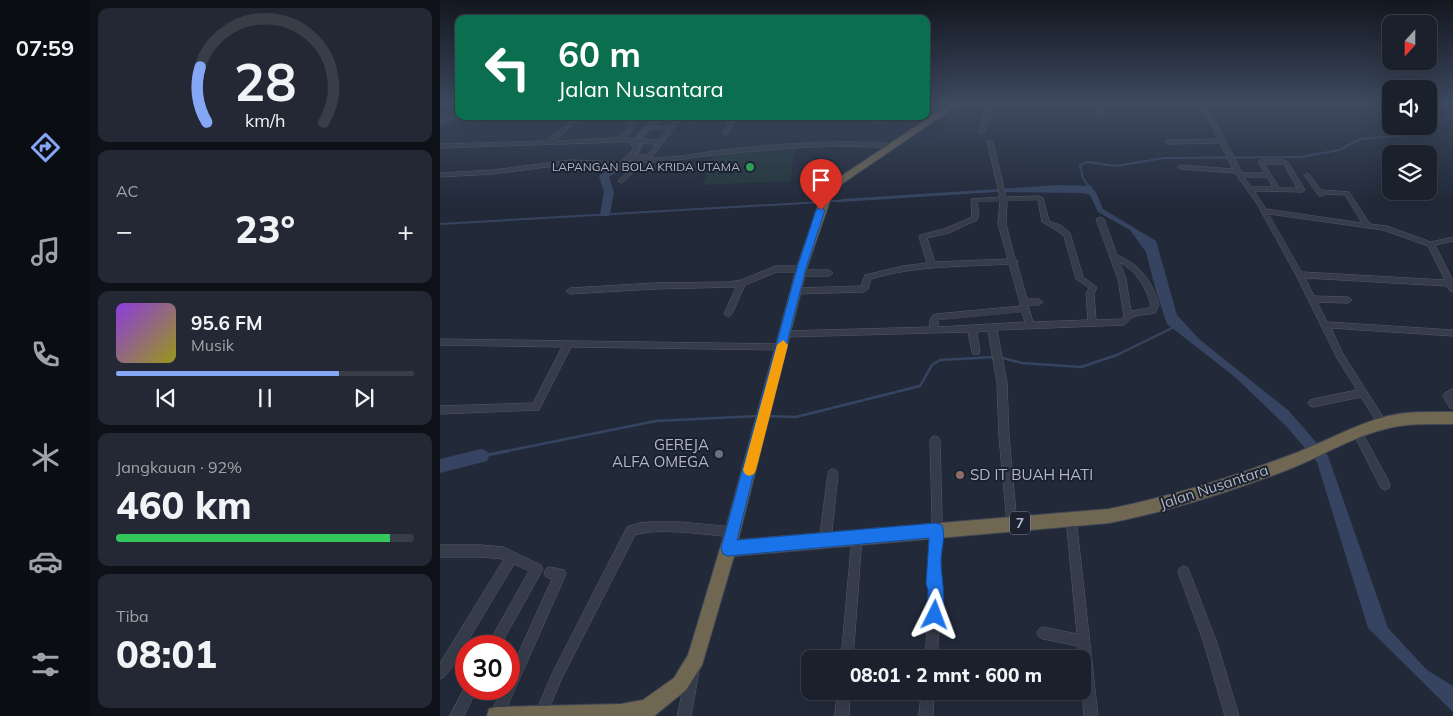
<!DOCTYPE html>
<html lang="id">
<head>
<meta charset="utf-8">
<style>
  body { margin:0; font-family:Mulish,sans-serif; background:#232834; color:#f1f3f6; height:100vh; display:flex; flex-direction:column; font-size:19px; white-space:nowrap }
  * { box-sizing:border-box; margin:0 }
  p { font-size:16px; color:#9fa3a9 }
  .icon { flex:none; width:28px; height:28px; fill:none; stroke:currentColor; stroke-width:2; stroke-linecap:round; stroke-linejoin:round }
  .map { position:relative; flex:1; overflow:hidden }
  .panel { display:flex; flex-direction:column; gap:8px; padding:8px; background:#0e1218; width:350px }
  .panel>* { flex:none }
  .banner { position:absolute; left:15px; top:15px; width:475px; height:105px; border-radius:10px; box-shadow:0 5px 20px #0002,0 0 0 1px #383e48; background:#0b6e4f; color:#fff; overflow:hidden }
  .needle { width:32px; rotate:201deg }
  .fabs { position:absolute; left:942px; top:15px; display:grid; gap:10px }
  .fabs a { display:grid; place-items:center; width:55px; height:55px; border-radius:10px; background:#1a202c; box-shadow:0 5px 20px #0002,0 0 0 1px #383e48; font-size:25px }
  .speed { position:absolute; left:15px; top:635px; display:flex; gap:10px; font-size:25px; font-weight:700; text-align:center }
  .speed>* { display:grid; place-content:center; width:65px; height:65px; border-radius:50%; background:#1a202c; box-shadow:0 5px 20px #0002,0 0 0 1px #383e48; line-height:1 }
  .speed .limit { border:8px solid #d22; background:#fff; color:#111 }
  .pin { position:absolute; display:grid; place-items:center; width:42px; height:42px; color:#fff; margin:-51px -21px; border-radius:50% 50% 50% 0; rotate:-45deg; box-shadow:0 0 5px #0007 }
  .pin .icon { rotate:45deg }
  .me { position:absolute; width:55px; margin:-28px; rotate:3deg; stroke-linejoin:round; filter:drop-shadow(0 0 4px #0008) }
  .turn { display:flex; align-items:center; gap:18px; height:105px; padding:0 20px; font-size:22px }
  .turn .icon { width:65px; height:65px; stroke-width:2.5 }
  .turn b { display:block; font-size:35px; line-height:42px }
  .big { font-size:38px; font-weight:800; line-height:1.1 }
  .panel .widget { flex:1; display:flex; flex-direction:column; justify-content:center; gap:8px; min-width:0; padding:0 18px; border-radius:10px; background:#232834 }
  .panel .dial { align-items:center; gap:0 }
  .dial svg { height:130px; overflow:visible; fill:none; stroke:#383e48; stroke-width:7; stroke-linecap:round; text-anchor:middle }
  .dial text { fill:#f1f3f6; stroke:none }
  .song { display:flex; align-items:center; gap:15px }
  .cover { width:60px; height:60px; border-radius:8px; background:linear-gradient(135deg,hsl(270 70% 55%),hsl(60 70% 35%)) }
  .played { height:5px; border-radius:2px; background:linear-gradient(90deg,#85a8f6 75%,#383e48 75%) }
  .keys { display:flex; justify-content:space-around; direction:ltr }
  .heat { display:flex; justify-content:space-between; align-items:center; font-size:28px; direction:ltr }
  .charge { height:8px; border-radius:4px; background:linear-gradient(90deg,#34c759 92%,#383e48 0) }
  .trip { position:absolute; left:361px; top:650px; width:290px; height:50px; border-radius:10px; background:#1a202c; box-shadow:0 5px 20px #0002,0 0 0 1px #383e48; font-weight:800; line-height:50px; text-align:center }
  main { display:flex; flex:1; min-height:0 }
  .menu { display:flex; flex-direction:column; width:90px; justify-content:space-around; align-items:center; background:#0a0d12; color:#9fa3a9 }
  .menu .icon { width:35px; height:35px }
  .menu .on { color:#85a8f6 }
  .menu b { font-size:22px; color:#f1f3f6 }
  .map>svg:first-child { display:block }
</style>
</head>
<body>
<main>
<nav class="menu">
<b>07:59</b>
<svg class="icon on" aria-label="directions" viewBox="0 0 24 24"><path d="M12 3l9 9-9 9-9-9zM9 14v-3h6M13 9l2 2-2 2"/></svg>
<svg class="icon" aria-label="music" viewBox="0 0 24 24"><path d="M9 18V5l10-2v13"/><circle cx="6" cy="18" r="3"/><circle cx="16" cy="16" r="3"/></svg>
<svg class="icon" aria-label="phone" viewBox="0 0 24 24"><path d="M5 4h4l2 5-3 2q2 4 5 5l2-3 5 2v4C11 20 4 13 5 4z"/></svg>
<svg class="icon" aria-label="climate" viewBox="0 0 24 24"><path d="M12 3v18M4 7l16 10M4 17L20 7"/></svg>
<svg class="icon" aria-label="car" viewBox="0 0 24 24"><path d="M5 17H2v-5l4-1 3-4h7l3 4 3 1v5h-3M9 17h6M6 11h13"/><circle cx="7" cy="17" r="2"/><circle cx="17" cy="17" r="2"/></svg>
<svg class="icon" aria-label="filters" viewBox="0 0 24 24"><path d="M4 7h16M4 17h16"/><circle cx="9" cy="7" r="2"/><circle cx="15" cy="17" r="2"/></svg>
</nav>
<section class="panel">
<div class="widget dial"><svg viewBox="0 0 100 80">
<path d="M14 69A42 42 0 1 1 86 69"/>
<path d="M14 69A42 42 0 0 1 10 35" stroke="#85a8f6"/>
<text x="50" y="56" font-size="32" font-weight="700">28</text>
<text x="50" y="72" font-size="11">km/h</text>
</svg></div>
<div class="widget"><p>AC</p>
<div class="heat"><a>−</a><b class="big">23°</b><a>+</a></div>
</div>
<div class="widget">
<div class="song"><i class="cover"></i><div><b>95.6 FM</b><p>Musik</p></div></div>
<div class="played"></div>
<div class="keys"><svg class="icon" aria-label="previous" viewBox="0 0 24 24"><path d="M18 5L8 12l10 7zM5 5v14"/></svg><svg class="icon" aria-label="pause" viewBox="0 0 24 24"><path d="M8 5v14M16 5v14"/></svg><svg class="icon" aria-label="next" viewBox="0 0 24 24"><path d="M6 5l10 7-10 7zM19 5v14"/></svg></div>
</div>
<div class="widget"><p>Jangkauan · 92%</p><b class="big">460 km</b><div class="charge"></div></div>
<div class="widget"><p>Tiba</p><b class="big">08:01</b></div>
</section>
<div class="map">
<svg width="1013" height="716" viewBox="0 0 1013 716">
  <rect width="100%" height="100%" fill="#222a3a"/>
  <polygon fill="#24363b" points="355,149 350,181 263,185 273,153"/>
  <polygon fill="#364461" points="620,185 651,186 657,194 663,209 716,241 737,315 759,339 849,411 888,456 948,628 987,670 1013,686 1013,712 928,628 877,462 846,426 795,377 727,324 716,291 706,252 690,230 658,212 650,195 643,193 556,192 401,202 401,199"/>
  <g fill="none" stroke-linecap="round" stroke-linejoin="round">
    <g stroke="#364461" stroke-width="2">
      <polyline points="649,187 643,178 640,165 647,162 676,166 724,158 860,157 900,150 920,139 970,135 993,127 1013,116"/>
      <polyline points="388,201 402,201"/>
      <polyline points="0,224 382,202"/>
    </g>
    <g stroke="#364461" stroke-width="2.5">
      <polyline points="559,357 582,363 641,367 677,355 734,327"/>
      <polyline points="326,416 356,417 480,386 492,365 500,360 554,357"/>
      <polyline points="62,452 216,421 318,416"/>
    </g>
    <polyline stroke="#364461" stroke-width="3" points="41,456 68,451"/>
    <g fill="#364461" fill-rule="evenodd">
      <polygon points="19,112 19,116 22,117 0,125 0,119"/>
      <path d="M217,116H227L205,136C201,160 188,165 169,177L174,192L170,214L169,216H161L160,214L164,192L159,176L186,158L193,148L197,133Z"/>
      <polygon points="41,449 47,451 49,456 47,461 0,473 0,459"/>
    </g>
    <defs>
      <g id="minor">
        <polygon points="548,103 554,103 545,132 542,134 539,132"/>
        <polygon points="654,103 660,103 663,118 658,117"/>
        <path d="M756,103H762L777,124L802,173H824L818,162L821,160H843L848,162L865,190L862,192L814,191L826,209L922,223L905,195L884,194L883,196H879L864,175L867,173L869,174L881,190L909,192L930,224L947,226L991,242L1013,237V241L995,245L1013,281V292L1010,291L1007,286L865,278L874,296L908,297L912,300L908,303L877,302L887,322L1013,330V336L891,328L903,354L945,420L947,423L945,426L942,427L939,426L921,397L873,407L870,406L868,403L870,400L873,399L917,390L897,358L856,275L817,204L795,173L740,169L737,167L740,165L793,169L780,143L728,144L725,142L728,140L778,139L771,124ZM825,164H844L857,188H840ZM804,177H827L833,187H812ZM829,214L943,230L988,246L1005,280L862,272Z"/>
        <polygon points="19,109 19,113 0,120 0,116"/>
        <path d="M137,116H144L114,141L176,138L186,131L191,119L184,116H194L197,118L192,132L184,138L219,140L227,130L213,129L211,128V126H230L238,116H244L211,158C235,158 259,153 283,150C329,145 375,141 421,142C431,143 447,141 455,146L452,148C396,144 340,148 284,154C257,156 231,163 204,162L183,182L181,183L178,181L179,180L197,161L190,160L181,166L130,164L53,174L0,177V173L53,170L130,160L180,162L193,150L191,142H181L0,148V144L106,141ZM197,143L216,144L207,155H195L199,150Z"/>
        <polygon points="252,116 259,116 254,121 250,121 249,120"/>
        <polygon points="291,116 297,116 288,134 284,134 283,133"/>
        <polygon points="439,116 445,116 439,124 435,124 434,123"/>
        <path d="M550,140L553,142L566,197L598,196L603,198L609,221L622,226L630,233L643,277L657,287L654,294L656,320L682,319L684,316L678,279L656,219L660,217L664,219L677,255C702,266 711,280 719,305L715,313C708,315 699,314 693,317C689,319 688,323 684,325L557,330L567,383L569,436L577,524L576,528L572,529L568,528L567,524L559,436L557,383L548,331L537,332L540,352L539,354H533L532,352L528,332L345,337L341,334L345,331L490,327V320L493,315L496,314L581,306L569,264C522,267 477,265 431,279L428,289L424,292L356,294L352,291L356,288L421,286L425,275L463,266L487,263L479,237L480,235L504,229L532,217L531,199L560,197L547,142ZM598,200L602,222L616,230L624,236L636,279L649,288L646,294L648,320L593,322L588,305H599L603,302L599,299H587L577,263L578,261L575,259L566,224L567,201ZM560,201L558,224L568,259L495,262L487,238L509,233L537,220L539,214L537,202ZM680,262C698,273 705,286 711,305L709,308L691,311L686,279ZM582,312L585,322L498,327V320Z"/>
        <polygon points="336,266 362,266 365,267 365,270 389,270 393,273 389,276 360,276 357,275 357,272 337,272 305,285 292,314 288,317 284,314 296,287 214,289 130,294 126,291 130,288 214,283 289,282 301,280"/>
        <polygon points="0,339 342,344 346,347 342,350 131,347 99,410 0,414 0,406 93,403 122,347 0,345"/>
        <polygon points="1013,389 1013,409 1010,408 1003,396 1005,393"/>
        <polygon points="918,429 921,430 949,482 950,485 949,488 945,490 941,488 913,433 915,430"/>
        <polygon points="495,436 498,437 500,440 502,516 500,583 502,588 497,659 485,659 490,589 488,584 492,516 490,440 492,437"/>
        <polygon points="393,469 397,471 398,474 391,541 389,545 385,546 381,545 379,541 388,474 389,471"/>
        <polygon points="631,513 635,514 636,518 658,716 644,716 642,691 642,659 639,659 638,646 603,639 599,637 597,633 599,629 603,627 637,634 626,518 627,514"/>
        <path d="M210,522H240L293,527L297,528L298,532L297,536L293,537C268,535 218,527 195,535L121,680L106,716H94L113,672L187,527L199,523Z"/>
        <polygon points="417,532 421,533 422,537 413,659 401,659 412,537 413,533"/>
        <polygon points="0,545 41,545 63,547 101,565 103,569 60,646 47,646 89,571 74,564 11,669 4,677 0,679 0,663 64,559 41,557 0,557"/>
        <polygon points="744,566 748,568 777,643 799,716 785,716 764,643 738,572 740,568"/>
        <polygon points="110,567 124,570 126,574 63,716 49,716 62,689 69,689 69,674 112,579 106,577 104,573 106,569"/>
        <polygon points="253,665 257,667 259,671 251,716 237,716 247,671 249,667"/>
        <polygon points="26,685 26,689 37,689 24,716 10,716"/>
        <polygon points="398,691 410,691 409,716 395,716"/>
        <polygon points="482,691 494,691 493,716 479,716"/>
      </g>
      <path id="highway" d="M511,103H521L403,183L391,198L367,267L298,540L669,509C729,497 787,479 845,457C880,445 912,425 948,416C969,411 991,412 1013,412V424C992,424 970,423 949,428C913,436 881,457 847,470C789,492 730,511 669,523L294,556L262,665L246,690L214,716H47L49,709L56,707L181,704L203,700L234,678L248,655L253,639L285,532L357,267L381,197L397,179Z"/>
    </defs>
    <use href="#minor" stroke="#535a68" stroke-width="1"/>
    <use href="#highway" stroke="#404755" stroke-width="2"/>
    <use href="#minor" fill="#363c4a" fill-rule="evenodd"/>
    <use href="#highway" fill="#706753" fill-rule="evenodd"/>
  </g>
  <linearGradient id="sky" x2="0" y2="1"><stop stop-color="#131720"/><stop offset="0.51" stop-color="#3e4a60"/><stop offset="1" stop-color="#3e4a60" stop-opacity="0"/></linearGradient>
  <rect width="1013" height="203" fill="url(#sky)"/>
  <path fill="#1a73e8" stroke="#114b97" d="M381,207L385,210L366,268L297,540L496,523L502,525C506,536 501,550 501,561C501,580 508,602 500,620L495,623L489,620L487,615L488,590L486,584L489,538L288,556L283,554L281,548L357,268L376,210Z"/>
  <polygon fill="#f59e0b" points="343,340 348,345 316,470 314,474 309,476 305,474 303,470 337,345"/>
  <circle fill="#2e9e5b" stroke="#1b212f" stroke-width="2" cx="310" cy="167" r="5"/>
  <circle fill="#6b7280" stroke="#1b212f" stroke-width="2" cx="279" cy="454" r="5"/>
  <circle fill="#8d6e63" stroke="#1b212f" stroke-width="2" cx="520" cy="475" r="5"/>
  <g text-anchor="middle" stroke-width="4" stroke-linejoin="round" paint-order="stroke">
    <g font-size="12" fill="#b0b7c6" stroke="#1b212f" text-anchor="end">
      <text x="300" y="171">LAPANGAN BOLA KRIDA UTAMA</text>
    </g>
    <rect fill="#1b212f" stroke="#838a99" stroke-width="1" x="570" y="511.5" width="20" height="23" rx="4"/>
    <g font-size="14" font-weight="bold" fill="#b0b7c6">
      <text x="580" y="528">7</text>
    </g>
    <g font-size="15" fill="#b0b7c6" stroke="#1b212f" text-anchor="end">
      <text x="269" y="450">GEREJA<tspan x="269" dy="17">ALFA OMEGA</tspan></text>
      <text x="530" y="480" text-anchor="start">SD IT BUAH HATI</text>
    </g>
    <g font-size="15" fill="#b0b7c6" stroke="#1b212f">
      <text transform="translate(774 487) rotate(-18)" y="5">Jalan Nusantara</text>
    </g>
  </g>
</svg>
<div class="fabs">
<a><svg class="needle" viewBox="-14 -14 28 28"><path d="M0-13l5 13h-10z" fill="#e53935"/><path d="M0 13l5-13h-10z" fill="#9fa3a9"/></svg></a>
<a><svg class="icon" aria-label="sound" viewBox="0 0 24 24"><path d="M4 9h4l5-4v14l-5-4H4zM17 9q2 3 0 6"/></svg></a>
<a><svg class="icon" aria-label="layers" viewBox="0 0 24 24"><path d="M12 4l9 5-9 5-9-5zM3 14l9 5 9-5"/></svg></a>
</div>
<div class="speed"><div class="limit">30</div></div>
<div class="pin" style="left:381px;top:210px;background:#d93025"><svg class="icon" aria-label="arrive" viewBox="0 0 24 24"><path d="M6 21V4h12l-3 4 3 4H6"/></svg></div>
<svg class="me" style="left:495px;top:615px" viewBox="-20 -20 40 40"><path d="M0-17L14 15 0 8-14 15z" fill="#1a73e8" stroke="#fff" stroke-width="4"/></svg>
<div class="trip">08:01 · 2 mnt · 600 m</div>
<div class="banner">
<div class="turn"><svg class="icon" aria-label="left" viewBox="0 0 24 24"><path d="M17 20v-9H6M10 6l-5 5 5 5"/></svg><div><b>60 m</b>Jalan Nusantara</div></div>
</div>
</div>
</main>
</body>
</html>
